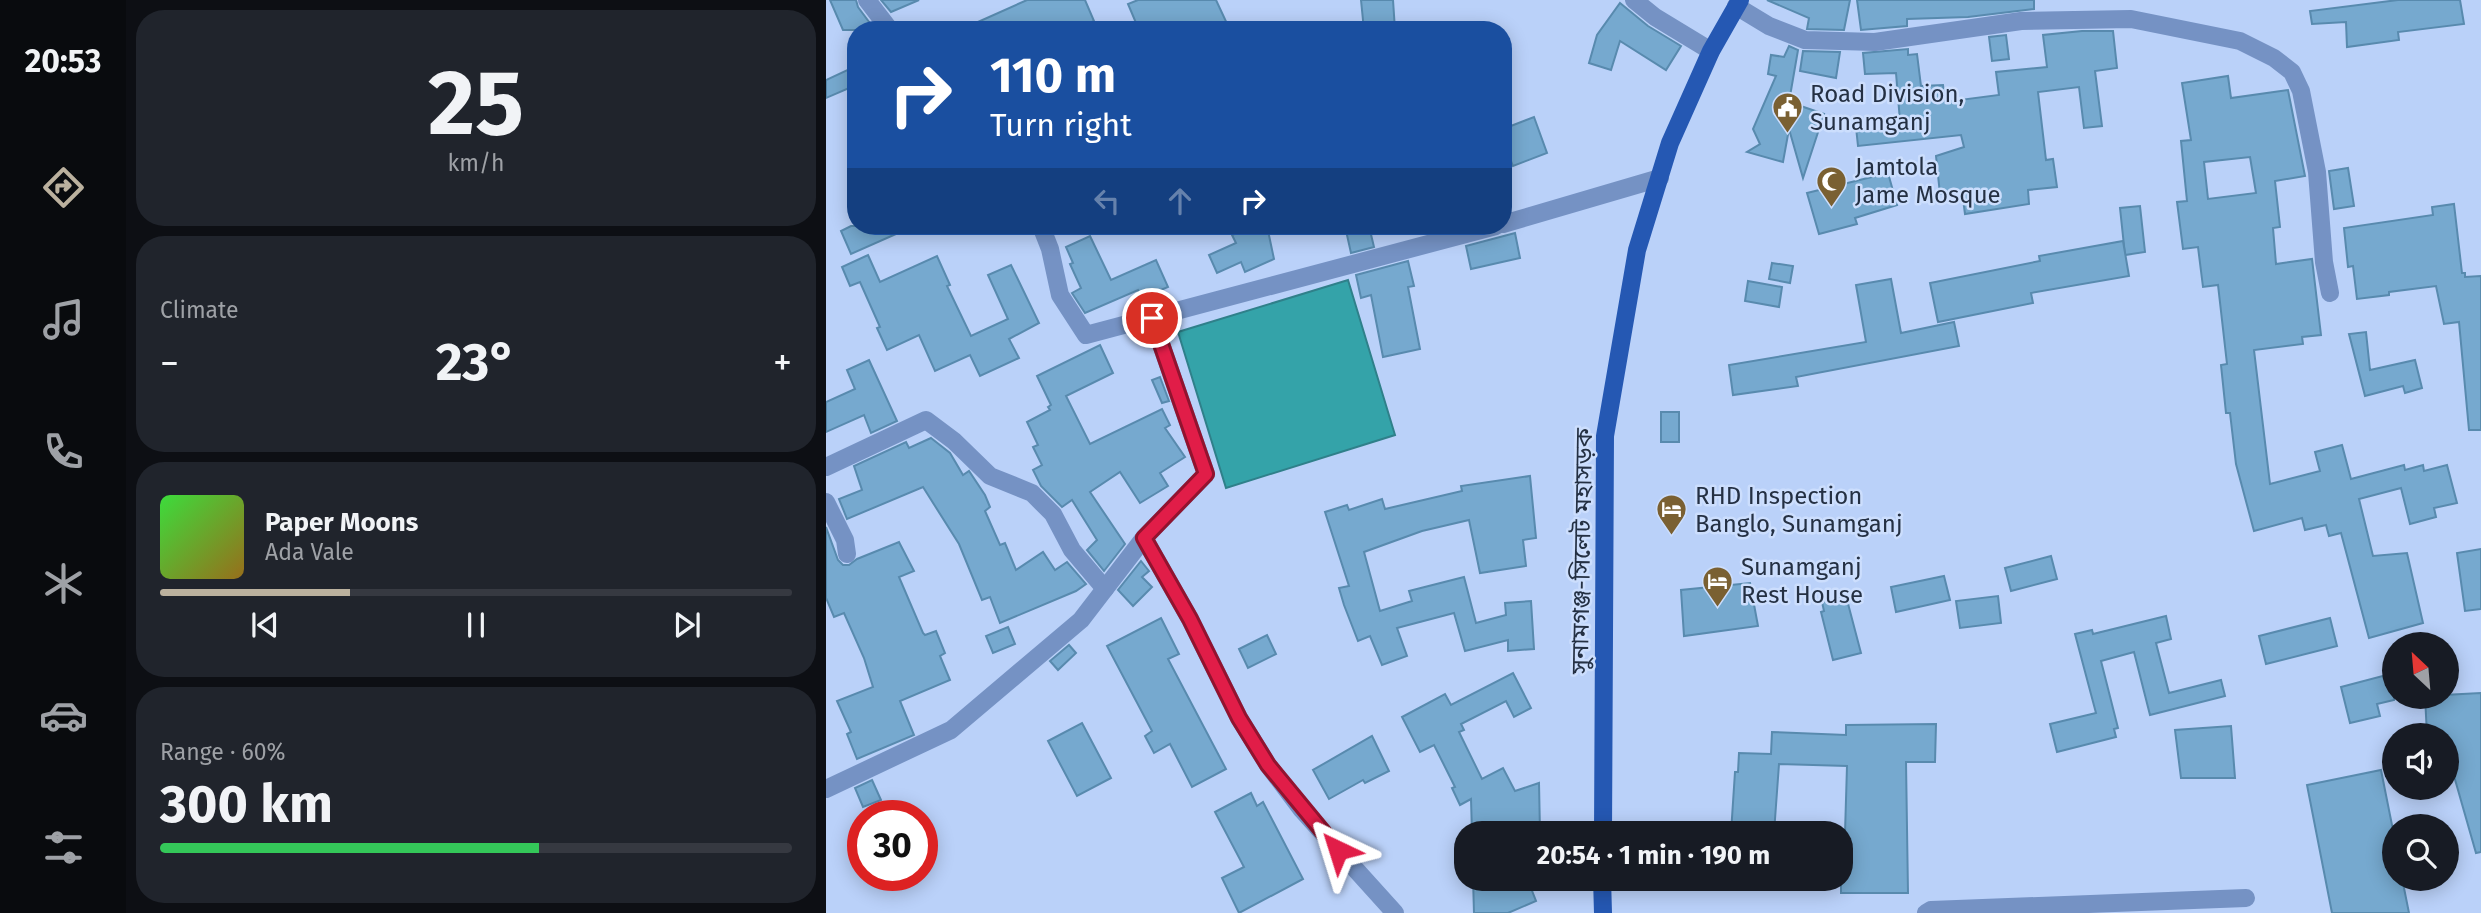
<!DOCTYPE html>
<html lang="en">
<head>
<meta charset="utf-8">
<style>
  body { margin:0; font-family:"Fira Sans","Noto Sans Bengali",sans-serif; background:#20242c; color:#f1f3f6; height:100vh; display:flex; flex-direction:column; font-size:26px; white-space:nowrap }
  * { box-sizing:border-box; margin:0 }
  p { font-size:23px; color:#9ea1a6 }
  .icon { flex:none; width:38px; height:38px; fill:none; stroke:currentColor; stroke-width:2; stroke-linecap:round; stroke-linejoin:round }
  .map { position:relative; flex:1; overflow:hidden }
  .drawer { display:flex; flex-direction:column; gap:10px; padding:10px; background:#0d0f14; width:700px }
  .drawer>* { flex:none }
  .guide { position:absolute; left:21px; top:21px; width:665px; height:214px; border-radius:28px; box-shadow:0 4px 18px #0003; background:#1a4fa0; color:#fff; overflow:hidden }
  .needle { width:46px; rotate:334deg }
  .buttons { position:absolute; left:1556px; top:632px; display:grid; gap:14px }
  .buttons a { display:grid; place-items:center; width:77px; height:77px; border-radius:50%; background:#171b24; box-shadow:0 4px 18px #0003; font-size:35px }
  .speed { position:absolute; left:21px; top:800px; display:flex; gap:14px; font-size:35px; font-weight:700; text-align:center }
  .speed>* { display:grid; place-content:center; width:91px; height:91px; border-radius:50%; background:#171b24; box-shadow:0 4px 18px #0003; line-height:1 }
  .speed .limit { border:10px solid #d22; background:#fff; color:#111 }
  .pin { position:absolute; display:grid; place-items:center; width:60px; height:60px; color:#fff; margin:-30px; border:4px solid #fff; border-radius:50%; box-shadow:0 2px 7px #0007 }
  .me { position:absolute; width:77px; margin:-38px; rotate:319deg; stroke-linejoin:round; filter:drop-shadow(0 0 5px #0008) }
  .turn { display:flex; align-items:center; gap:24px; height:147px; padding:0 28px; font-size:32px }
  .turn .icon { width:91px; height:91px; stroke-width:2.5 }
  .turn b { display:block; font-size:49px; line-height:60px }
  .lanes { display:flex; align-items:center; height:66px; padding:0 28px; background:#0003; justify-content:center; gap:35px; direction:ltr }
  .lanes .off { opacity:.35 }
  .big { font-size:52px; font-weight:700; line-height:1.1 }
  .drawer .tile { flex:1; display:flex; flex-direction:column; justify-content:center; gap:10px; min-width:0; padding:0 24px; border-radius:28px; background:#20242c }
  .drawer .dial { align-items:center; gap:0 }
  .dial b { font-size:91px; line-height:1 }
  .song { display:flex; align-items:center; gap:21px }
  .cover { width:84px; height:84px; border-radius:10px; background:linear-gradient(135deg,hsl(120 70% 55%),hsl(40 70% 35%)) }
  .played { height:7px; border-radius:4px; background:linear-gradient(90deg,#bbb19e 30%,#363941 30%) }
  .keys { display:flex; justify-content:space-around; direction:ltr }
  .heat { display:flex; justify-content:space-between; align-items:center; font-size:38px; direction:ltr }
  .charge { height:10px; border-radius:5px; background:linear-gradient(90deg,#34c759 60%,#363941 0) }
  .trip { position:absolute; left:628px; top:821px; width:399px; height:70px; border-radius:28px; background:#171b24; box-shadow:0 4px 18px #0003; font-weight:700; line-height:70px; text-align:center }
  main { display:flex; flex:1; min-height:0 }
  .dock { display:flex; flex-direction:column; width:126px; justify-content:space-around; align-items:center; background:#090b0e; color:#9ea1a6 }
  .dock .icon { width:49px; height:49px }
  .dock .current { color:#bbb19e }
  .dock b { font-size:32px; color:#f1f3f6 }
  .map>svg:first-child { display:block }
</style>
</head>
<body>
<main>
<nav class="dock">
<b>20:53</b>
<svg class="icon current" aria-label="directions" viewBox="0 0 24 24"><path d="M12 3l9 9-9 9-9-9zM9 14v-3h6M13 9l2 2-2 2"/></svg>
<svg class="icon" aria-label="music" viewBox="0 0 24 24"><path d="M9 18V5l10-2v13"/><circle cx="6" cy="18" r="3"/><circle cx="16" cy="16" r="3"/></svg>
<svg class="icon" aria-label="phone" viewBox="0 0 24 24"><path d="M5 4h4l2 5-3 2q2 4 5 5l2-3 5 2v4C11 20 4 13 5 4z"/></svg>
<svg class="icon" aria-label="climate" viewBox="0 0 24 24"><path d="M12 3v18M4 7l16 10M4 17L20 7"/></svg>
<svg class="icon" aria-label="car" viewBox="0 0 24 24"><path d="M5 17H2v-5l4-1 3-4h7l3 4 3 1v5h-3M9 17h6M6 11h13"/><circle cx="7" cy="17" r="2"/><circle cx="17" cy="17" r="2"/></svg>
<svg class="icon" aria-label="filters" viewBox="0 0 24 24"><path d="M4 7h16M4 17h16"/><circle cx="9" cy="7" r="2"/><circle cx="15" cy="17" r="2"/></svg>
</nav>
<section class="drawer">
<div class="tile dial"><b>25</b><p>km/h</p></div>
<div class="tile"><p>Climate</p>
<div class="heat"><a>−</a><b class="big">23°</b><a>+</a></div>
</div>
<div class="tile">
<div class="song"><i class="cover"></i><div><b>Paper Moons</b><p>Ada Vale</p></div></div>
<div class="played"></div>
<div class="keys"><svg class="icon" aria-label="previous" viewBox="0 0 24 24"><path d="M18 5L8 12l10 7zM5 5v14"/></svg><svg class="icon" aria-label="pause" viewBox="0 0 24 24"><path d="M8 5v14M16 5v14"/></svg><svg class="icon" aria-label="next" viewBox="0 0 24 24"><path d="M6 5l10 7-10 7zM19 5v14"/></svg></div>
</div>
<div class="tile"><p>Range · 60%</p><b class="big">300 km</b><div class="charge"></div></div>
</section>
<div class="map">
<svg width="1655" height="913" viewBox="0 0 1655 913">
  <rect width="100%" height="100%" fill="#bad1f9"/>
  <polygon fill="#34a3a9" stroke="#2f808a" stroke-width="2" points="522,280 569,435 400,488 352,332"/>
  <g fill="#76a9cf" stroke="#588aae" stroke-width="2" fill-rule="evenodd">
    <polygon points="4,0 30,0 32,7 49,30 17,30"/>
    <polygon points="55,0 93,0 65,12"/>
    <polygon points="201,0 259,0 268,21 248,30 134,30"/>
    <polygon points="312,0 390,0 404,30 313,30 302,4"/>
    <polygon points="535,0 567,0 569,30 538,30"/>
    <polygon points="941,0 1024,0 1018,30 981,29 983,18"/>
    <polygon points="1031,0 1208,0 1208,9 1142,17 1081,19 1081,26 1035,30"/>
    <polygon points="1572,0 1634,0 1638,24 1572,32 1573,40 1521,47 1520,22 1486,24 1484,11"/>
    <polygon points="794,3 822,26 855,46 840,70 794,41 785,70 763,63 771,35"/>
    <polygon points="1256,31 1287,31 1291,68 1269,71 1276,126 1258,128 1253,87 1212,92 1220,160 1227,159 1231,187 1202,190 1203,204 1139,214 1136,191 1114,194 1110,156 1138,147 1135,135 1032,146 1030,127 1074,121 1070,73 1039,74 1037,53 1082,49 1082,55 1091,54 1095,86 1117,85 1119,102 1173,95 1170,72 1221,67 1217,35"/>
    <polygon points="1180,35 1183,59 1166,61 1163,37"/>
    <polygon points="963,46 972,50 963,102 998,114 977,178 963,129 957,162 921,152 934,144 927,129 950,76 942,74 945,55 958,57"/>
    <polygon points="977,51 1014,52 1010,78 974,71"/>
    <polygon points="30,66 30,85 0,98 0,80"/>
    <path d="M1402,76L1405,98L1462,90L1479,176L1449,181L1454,227L1447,228L1450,264L1486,259L1495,335L1476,337L1477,344L1428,350L1444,484L1494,471L1489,452L1516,445L1525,479L1578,465L1579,470L1597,465L1598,471L1621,465L1631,503L1608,508L1610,517L1584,524L1575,488L1533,499L1547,556L1581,553L1597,623L1543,638L1515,533L1503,536L1500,525L1479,530L1476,518L1428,531L1410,464L1404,413H1400L1395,365L1401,364L1392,285L1377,287L1372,247L1357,249L1351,202L1361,201L1355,141L1365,140L1356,83ZM1424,157L1430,193L1382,199L1378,162Z"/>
    <polygon points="708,117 721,153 687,166 677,141 677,129"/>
    <polygon points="1522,168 1528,206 1508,209 1503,171"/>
    <polygon points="1062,173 1071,205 1029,218 1031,224 993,234 981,193"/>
    <polygon points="1628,204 1636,273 1639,273 1639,277 1655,276 1655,430 1643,430 1633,322 1618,324 1610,286 1563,292 1563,295 1531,299 1527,266 1522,267 1518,228 1607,215 1606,207"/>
    <polygon points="1314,206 1319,252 1299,255 1294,208"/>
    <polygon points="25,226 88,226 25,254 15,231"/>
    <polygon points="406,226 441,226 448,259 419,272 415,262 391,273 383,255 410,243 406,235 409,234"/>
    <polygon points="519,226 543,226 548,247 525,253"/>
    <polygon points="689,233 694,258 645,269 640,246"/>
    <polygon points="264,236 285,280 330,260 342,287 316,298 312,290 259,313 246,293 255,288 244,264 247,263 240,247"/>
    <polygon points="1297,241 1303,276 1205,293 1207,303 1112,322 1104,283 1214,261 1213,256"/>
    <polygon points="42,255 54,282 111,256 124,285 121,286 145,336 182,319 162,275 185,265 213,323 183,339 193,358 154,376 144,355 109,371 93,335 61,350 51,328 54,327 34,282 24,286 16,267"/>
    <polygon points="582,261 588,286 582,287 594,349 557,357 545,295 535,298 530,275"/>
    <polygon points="946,263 967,266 964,283 943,279"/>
    <polygon points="1065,279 1075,333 1128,322 1133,346 970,377 972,386 907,395 903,365 1040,342 1030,285"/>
    <polygon points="922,281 956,287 953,307 919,301"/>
    <polygon points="1540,332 1544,370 1589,360 1596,388 1579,393 1577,386 1539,396 1523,334"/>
    <polygon points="274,345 287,373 240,396 264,444 336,409 344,425 339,428 359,457 334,473 342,486 314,503 294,472 264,492 299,544 278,571 261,550 271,540 246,500 236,507 215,486 207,470 216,465 207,447 212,445 201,422 224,410 222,407 225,405 211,376"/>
    <polygon points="43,360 71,421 45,433 38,415 0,432 0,402 29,389 21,370"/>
    <polygon points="334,377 343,401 336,403 326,380"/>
    <rect x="835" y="412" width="18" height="30"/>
    <polygon points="105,438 124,453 137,475 143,471 159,495 164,507 159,511 174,545 179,543 190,570 217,552 229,570 241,562 260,584 250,591 174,623 164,597 156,600 133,544 97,487 21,519 13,499 36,490 28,466 80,442 83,448"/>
    <polygon points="704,476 710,538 697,540 700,566 654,573 643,520 596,531 538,552 554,611 586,601 583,591 638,577 650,623 680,615 679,603 705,601 708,649 682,651 682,640 639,651 628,613 571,628 581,656 556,665 544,636 532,641 518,605 513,588 523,586 499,512 521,505 523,510 556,499 559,509 636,491 635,486"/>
    <polygon points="0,527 12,560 17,565 23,565 31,559 73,542 88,571 73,577 97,633 99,635 110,631 119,653 114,656 124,680 74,701 88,735 31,759 21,734 25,732 11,701 47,687 38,658 18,613 8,617 0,598"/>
    <polygon points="1655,549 1655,609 1639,611 1631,553"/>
    <polygon points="1225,556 1231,579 1185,591 1179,568"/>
    <polygon points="315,561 323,571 316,577 326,587 307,606 292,590"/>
    <polygon points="1118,576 1124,600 1070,612 1065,587"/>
    <polygon points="924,583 932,626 858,636 855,590"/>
    <polygon points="1020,596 1035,653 1007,660 995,612 998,611 996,602"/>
    <polygon points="1172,596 1175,623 1134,628 1130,601"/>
    <polygon points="1340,616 1345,639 1330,643 1343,693 1395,680 1399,696 1324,715 1308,652 1275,661 1292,728 1288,729 1290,737 1231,752 1224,724 1270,713 1249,634 1266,630 1267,634"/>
    <polygon points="335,618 353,654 342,659 400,769 366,787 344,744 328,753 319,736 326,731 281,646"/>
    <polygon points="1504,618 1511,646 1440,664 1433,636"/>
    <polygon points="182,627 189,644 167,653 160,636"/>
    <polygon points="441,635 450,654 422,668 413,649"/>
    <polygon points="243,645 250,653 232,670 224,661"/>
    <polygon points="687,673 705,708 688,717 680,701 635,724 638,730 633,732 656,779 677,768 689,791 713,783 714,833 646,833 645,799 634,805 626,788 629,787 608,745 594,752 576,717 619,694 625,705"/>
    <polygon points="1568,673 1568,700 1551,704 1554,716 1524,723 1515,687"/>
    <polygon points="1655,693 1655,852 1650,853 1620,748 1620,735 1601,735 1599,696"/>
    <polygon points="256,723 285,778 251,796 222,741"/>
    <polygon points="1110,724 1109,762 1080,762 1082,893 1015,893 1015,833 1019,833 1021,766 953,764 948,833 905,833 909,772 912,772 913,753 945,754 946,732 1020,735 1020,725"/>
    <polygon points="1405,726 1409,778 1355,778 1349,730"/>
    <polygon points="546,736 563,771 539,783 537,780 503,799 487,770"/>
    <polygon points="1555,770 1568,835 1568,878 1576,878 1583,913 1506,913 1481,785"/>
    <polygon points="46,780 55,800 37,807 29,788"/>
    <polygon points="425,793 431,806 437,802 477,879 413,913 396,878 418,867 389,812"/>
    <polygon points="647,878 701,878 710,901 682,913 648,913"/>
  </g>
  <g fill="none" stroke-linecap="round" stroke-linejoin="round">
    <g stroke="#7592c4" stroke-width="18">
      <polyline points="41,0 64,30"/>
      <polyline points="808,0 829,17 885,51"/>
      <polyline points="910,6 943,26 979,40 1049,42 1195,21 1305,19 1414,41 1448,58 1466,72 1475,91 1491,172 1498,262 1504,293"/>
      <polyline points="677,224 834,178"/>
      <polyline points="215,226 224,249 234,295 260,335 670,226"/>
      <polyline points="0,467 100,420 128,441 164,476 206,493 227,514 246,550 279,589"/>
      <polyline points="0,502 19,540 21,554"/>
      <polyline points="318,538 364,619 413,718 442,765 476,810 569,913"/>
      <polyline points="0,789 125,730 255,620 318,538 380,474 326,318"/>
      <polyline points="1100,913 1105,910 1420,898"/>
    </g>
    <g stroke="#2558b3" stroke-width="18">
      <polyline points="777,833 779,436 811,250 844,143 885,51 914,0"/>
      <polyline points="776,878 777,913"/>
    </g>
  </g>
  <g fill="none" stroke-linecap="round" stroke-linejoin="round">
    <defs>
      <polyline id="route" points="326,318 380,474 318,538 364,619 413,718 442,765 512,850"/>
    </defs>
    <use href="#route" stroke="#92132f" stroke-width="18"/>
    <use href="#route" stroke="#e11d48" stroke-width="12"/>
  </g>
  <defs>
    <symbol id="civic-pin" viewBox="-11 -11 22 30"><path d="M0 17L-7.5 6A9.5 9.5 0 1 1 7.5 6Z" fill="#7a6032" stroke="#ccdefd"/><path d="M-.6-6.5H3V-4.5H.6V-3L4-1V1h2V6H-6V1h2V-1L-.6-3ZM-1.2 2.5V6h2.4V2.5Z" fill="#fff"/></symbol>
    <symbol id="mosque-pin" viewBox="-11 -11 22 30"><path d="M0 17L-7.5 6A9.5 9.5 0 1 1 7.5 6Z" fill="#7a6032" stroke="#ccdefd"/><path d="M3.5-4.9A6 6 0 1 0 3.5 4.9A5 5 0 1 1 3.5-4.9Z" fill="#fff"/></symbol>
    <symbol id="hotel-pin" viewBox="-11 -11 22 30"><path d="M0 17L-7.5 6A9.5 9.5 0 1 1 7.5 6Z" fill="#7a6032" stroke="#ccdefd"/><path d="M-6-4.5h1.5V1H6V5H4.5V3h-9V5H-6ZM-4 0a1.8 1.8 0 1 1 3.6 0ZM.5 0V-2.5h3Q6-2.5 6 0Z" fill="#fff"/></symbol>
  </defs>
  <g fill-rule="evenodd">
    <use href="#civic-pin" x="944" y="90" width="35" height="47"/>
    <use href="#mosque-pin" x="988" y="164" width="35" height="47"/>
    <use href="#hotel-pin" x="828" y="492" width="35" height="47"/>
    <use href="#hotel-pin" x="874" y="564" width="35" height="47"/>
  </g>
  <g text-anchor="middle" stroke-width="5" stroke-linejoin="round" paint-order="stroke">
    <g font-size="24" fill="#243043" stroke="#ccdefd" text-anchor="start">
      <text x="984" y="102">Road Division,<tspan x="984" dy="28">Sunamganj</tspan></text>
      <text x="1029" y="175">Jamtola<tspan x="1029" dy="28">Jame Mosque</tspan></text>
      <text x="869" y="504">RHD Inspection<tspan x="869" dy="28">Banglo, Sunamganj</tspan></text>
      <text x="915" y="575">Sunamganj<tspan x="915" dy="28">Rest House</tspan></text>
    </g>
    <g font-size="24" fill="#243043" stroke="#ccdefd">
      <text transform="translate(756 551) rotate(-89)" y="8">সুনামগঞ্জ-সিলেট মহাসড়ক</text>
    </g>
  </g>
</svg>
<div class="buttons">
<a><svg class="needle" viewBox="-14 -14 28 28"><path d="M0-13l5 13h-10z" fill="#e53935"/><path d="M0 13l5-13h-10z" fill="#9ea1a6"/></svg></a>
<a><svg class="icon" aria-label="sound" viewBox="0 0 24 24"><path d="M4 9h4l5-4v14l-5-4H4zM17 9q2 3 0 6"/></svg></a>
<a><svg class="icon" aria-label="search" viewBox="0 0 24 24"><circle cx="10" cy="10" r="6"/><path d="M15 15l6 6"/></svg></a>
</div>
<div class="speed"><div class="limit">30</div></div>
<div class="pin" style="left:326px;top:318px;background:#d93025"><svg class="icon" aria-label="arrive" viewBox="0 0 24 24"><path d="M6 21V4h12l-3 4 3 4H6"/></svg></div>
<svg class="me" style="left:512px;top:850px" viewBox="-20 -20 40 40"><path d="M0-17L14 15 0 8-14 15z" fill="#e11d48" stroke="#fff" stroke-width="4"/></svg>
<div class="trip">20:54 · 1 min · 190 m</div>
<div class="guide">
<div class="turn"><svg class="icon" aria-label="right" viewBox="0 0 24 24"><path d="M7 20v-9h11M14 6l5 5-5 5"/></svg><div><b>110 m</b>Turn right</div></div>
<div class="lanes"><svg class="icon off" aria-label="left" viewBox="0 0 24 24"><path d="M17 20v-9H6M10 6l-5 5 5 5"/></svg><svg class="icon off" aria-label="ahead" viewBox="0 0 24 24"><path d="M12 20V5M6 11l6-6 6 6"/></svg><svg class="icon" aria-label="right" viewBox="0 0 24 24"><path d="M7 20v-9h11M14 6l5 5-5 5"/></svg></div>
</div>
</div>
</main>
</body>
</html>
